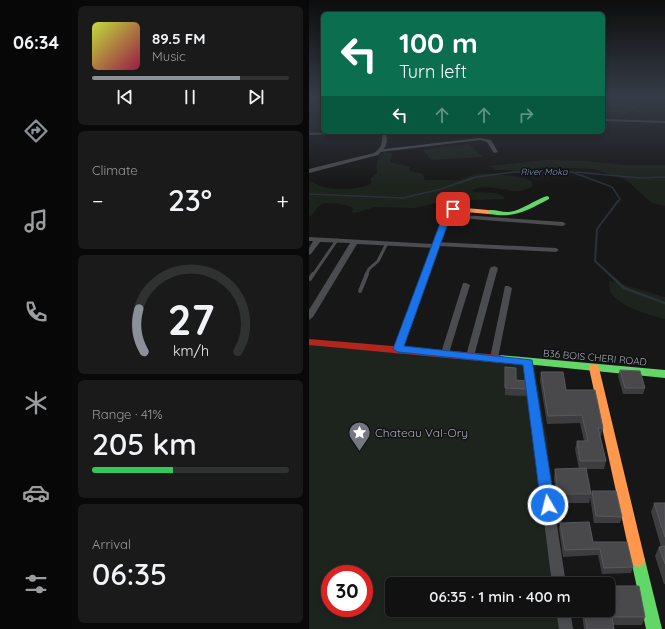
<!DOCTYPE html>
<html lang="en">
<head>
<meta charset="utf-8">
<style>
  body { margin:0; font-family:Quicksand,sans-serif; background:#1a1a1a; color:#f1f3f6; height:100vh; display:flex; flex-direction:column; font-size:15px; white-space:nowrap }
  * { box-sizing:border-box; margin:0 }
  p { font-size:13px; color:#9c9d9f }
  .icon { flex:none; width:22px; height:22px; fill:none; stroke:currentColor; stroke-width:2; stroke-linecap:round; stroke-linejoin:round }
  .map { position:relative; flex:1; overflow:hidden }
  .sheet { display:flex; flex-direction:column; gap:6px; padding:6px; background:#090909; width:237px }
  .sheet>* { flex:none }
  .guide { position:absolute; left:12px; top:12px; width:284px; height:122px; border-radius:6px; box-shadow:0 2px 6px #0003,0 0 0 1px #303131; background:#0b6e4f; color:#fff; overflow:hidden }
  .speed { position:absolute; left:12px; top:565px; display:flex; gap:8px; font-size:20px; font-weight:700; text-align:center }
  .speed>* { display:grid; place-content:center; width:52px; height:52px; border-radius:50%; background:#111; box-shadow:0 2px 6px #0003,0 0 0 1px #303131; line-height:1 }
  .speed .limit { border:6px solid #d22; background:#fff; color:#111 }
  .pin { position:absolute; display:grid; place-items:center; width:34px; height:34px; color:#fff; margin:-17px; border-radius:8px; box-shadow:0 2px 6px #0006 }
  .me { position:absolute; width:44px; margin:-22px; rotate:352deg; stroke-linejoin:round; filter:drop-shadow(0 0 3px #0008) }
  .turn { display:flex; align-items:center; gap:14px; height:84px; padding:0 12px; font-size:18px }
  .turn .icon { width:52px; height:52px; stroke-width:2.5 }
  .turn b { display:block; font-size:28px; line-height:34px }
  .lanes { display:flex; align-items:center; height:38px; padding:0 12px; background:#0003; justify-content:center; gap:20px; direction:ltr }
  .lanes .off { opacity:.35 }
  .big { font-size:30px; font-weight:600; line-height:1.1 }
  .sheet .card { flex:1; display:flex; flex-direction:column; justify-content:center; gap:6px; min-width:0; padding:0 14px; border-radius:6px; background:#1a1a1a }
  .sheet .dial { align-items:center; gap:0 }
  .dial svg { height:104px; overflow:visible; fill:none; stroke:#303131; stroke-width:7; stroke-linecap:round; text-anchor:middle }
  .dial text { fill:#f1f3f6; stroke:none }
  .song { display:flex; align-items:center; gap:12px }
  .cover { width:48px; height:48px; border-radius:6px; background:linear-gradient(135deg,hsl(70 70% 55%),hsl(340 70% 35%)) }
  .played { height:4px; border-radius:2px; background:linear-gradient(90deg,#8c9099 75%,#303131 75%) }
  .keys { display:flex; justify-content:space-around; direction:ltr }
  .heat { display:flex; justify-content:space-between; align-items:center; font-size:22px; direction:ltr }
  .charge { height:6px; border-radius:3px; background:linear-gradient(90deg,#34c759 41%,#303131 0) }
  .trip { position:absolute; left:76px; top:577px; width:230px; height:40px; border-radius:6px; background:#111; box-shadow:0 2px 6px #0003,0 0 0 1px #303131; font-weight:600; line-height:40px; text-align:center }
  main { display:flex; flex:1; min-height:0 }
  .tab-bar { display:flex; flex-direction:column; width:72px; justify-content:space-around; align-items:center; background:#070707; color:#9c9d9f }
  .tab-bar .icon { width:28px; height:28px }
  .tab-bar .active { color:#8c9099 }
  .tab-bar b { font-size:18px; color:#f1f3f6 }
  .map>svg:first-child { display:block }
</style>
</head>
<body>
<main>
<nav class="tab-bar">
<b>06:34</b>
<svg class="icon active" aria-label="directions" viewBox="0 0 24 24"><path d="M12 3l9 9-9 9-9-9zM9 14v-3h6M13 9l2 2-2 2"/></svg>
<svg class="icon" aria-label="music" viewBox="0 0 24 24"><path d="M9 18V5l10-2v13"/><circle cx="6" cy="18" r="3"/><circle cx="16" cy="16" r="3"/></svg>
<svg class="icon" aria-label="phone" viewBox="0 0 24 24"><path d="M5 4h4l2 5-3 2q2 4 5 5l2-3 5 2v4C11 20 4 13 5 4z"/></svg>
<svg class="icon" aria-label="climate" viewBox="0 0 24 24"><path d="M12 3v18M4 7l16 10M4 17L20 7"/></svg>
<svg class="icon" aria-label="car" viewBox="0 0 24 24"><path d="M5 17H2v-5l4-1 3-4h7l3 4 3 1v5h-3M9 17h6M6 11h13"/><circle cx="7" cy="17" r="2"/><circle cx="17" cy="17" r="2"/></svg>
<svg class="icon" aria-label="filters" viewBox="0 0 24 24"><path d="M4 7h16M4 17h16"/><circle cx="9" cy="7" r="2"/><circle cx="15" cy="17" r="2"/></svg>
</nav>
<section class="sheet">
<div class="card">
<div class="song"><i class="cover"></i><div><b>89.5 FM</b><p>Music</p></div></div>
<div class="played"></div>
<div class="keys"><svg class="icon" aria-label="previous" viewBox="0 0 24 24"><path d="M18 5L8 12l10 7zM5 5v14"/></svg><svg class="icon" aria-label="pause" viewBox="0 0 24 24"><path d="M8 5v14M16 5v14"/></svg><svg class="icon" aria-label="next" viewBox="0 0 24 24"><path d="M6 5l10 7-10 7zM19 5v14"/></svg></div>
</div>
<div class="card"><p>Climate</p>
<div class="heat"><a>−</a><b class="big">23°</b><a>+</a></div>
</div>
<div class="card dial"><svg viewBox="0 0 100 80">
<path d="M14 69A42 42 0 1 1 86 69"/>
<path d="M14 69A42 42 0 0 1 10 36" stroke="#8c9099"/>
<text x="50" y="56" font-size="32" font-weight="700">27</text>
<text x="50" y="72" font-size="11">km/h</text>
</svg></div>
<div class="card"><p>Range · 41%</p><b class="big">205 km</b><div class="charge"></div></div>
<div class="card"><p>Arrival</p><b class="big">06:35</b></div>
</section>
<div class="map">
<svg width="356" height="629" viewBox="0 0 356 629">
  <rect width="100%" height="100%" fill="#171717"/>
  <g fill="#1d241e" fill-rule="evenodd">
    <polygon points="0,97 14,97 14,132 0,133"/>
    <polygon points="331,97 356,97 356,103 346,101 350,104 347,107 341,107 330,106 317,115 301,112 307,108 319,107 320,105 306,99"/>
    <polygon points="160,144 174,157 122,160 114,150"/>
    <path d="M75,152L84,153L81,162L101,167V171L114,174L116,180H150L166,174L177,173L203,176L218,179L222,181L224,186C206,199 182,181 163,190L164,192L187,193L196,197L195,199L135,201L106,208L66,207L46,213L42,212L44,209L42,207C34,205 18,199 10,206C6,209 5,215 0,217V181C5,182 10,186 15,187C25,190 54,190 62,183V178L68,173C67,166 68,156 75,152Z"/>
    <polygon points="237,160 276,161 318,165 356,165 356,206 343,203 316,179 284,169 234,167 211,171 196,170 186,170 181,166"/>
    <path d="M300,281C319,285 337,292 356,297V319C339,315 310,307 301,291C300,288 300,284 300,281Z"/>
    <path d="M0,344L225,363L239,444L240,469L246,526L257,584H83V610H261L265,629H0ZM21,574H55V608H21Z"/>
  </g>
  <g fill="none" stroke-linecap="round" stroke-linejoin="round">
    <g stroke="#2a3239" stroke-width="1.5">
      <polyline points="343,97 356,106"/>
      <polyline points="267,172 331,178 356,177"/>
      <polyline points="0,194 94,198 132,189 167,177 204,172 263,172 303,187 311,199 309,202"/>
    </g>
    <polyline stroke="#2a3239" stroke-width="2" points="301,275 286,261 288,229 309,201"/>
    <polyline stroke="#2a3239" stroke-width="2.5" points="300,274 315,288 356,303"/>
    <polyline stroke="#4d4e52" stroke-width="1" stroke-dasharray="1 1.5" stroke-linecap="butt" points="294,101 325,108 334,116"/>
    <g stroke="#4b4c50" stroke-width="3">
      <polyline points="4,275 28,240"/>
      <polyline points="57,275 60,269 69,261 78,243"/>
    </g>
    <g stroke="#4b4c50" stroke-width="4">
      <polyline points="1,279 4,274"/>
      <polyline points="51,291 58,274"/>
    </g>
    <g fill="#4b4c50" fill-rule="evenodd">
      <polygon points="294,119 356,121 356,123 294,121"/>
      <polygon points="41,132 39,133 0,135 0,133"/>
      <path d="M73,132H77L78,142L75,149L171,138L182,140L189,152L185,153L178,142L171,140L72,152L69,155L0,173V169L65,153C73,148 74,141 73,132Z"/>
      <polygon points="138,214 254,222 257,224 254,226 136,217 136,215"/>
      <polygon points="0,237 124,244 127,242 247,248 250,250 247,252 129,246 126,248 48,244 4,317 0,320 0,310 41,243 11,242 2,254 0,255 0,248 4,241 0,241"/>
      <polygon points="185,266 189,268 165,356 164,358 158,358 157,356 181,268"/>
      <polygon points="154,283 157,283 161,285 140,353 139,355 133,355 132,353"/>
      <polygon points="196,286 199,286 203,288 189,358 188,360 182,360 181,358"/>
      <polygon points="219,359 222,360 223,362 257,584 243,584 215,362 216,360"/>
      <polygon points="247,610 261,610 264,629 250,629"/>
    </g>
    <g fill="#63d668" fill-rule="evenodd">
      <path d="M238,196L240,197V199C223,208 208,217 188,215C183,214 179,215 176,212C182,207 192,213 200,212C214,210 225,200 238,196Z"/>
      <polygon points="191,355 356,370 356,378 187,361 186,359 187,357"/>
      <polygon points="329,553 334,555 336,560 353,629 337,629 322,560 324,555"/>
    </g>
    <g fill="#ff974d" fill-rule="evenodd">
      <polygon points="146,207 179,210 182,212 179,214 146,211 143,212 94,349 92,351 86,351 84,349 137,211"/>
      <polygon points="285,364 289,365 290,368 336,560 334,565 329,567 324,565 322,560 280,368 281,365"/>
    </g>
    <polygon fill="#b3261e" fill-rule="evenodd" points="0,339 191,355 195,357 196,359 195,361 191,363 0,345"/>
  </g>
  <g fill="#3d3d3f">
    <polygon points="196,367 207,380 218,389 217,396 196,395"/>
    <polygon points="311,370 336,388 334,394 314,394 309,376"/>
    <polygon points="232,372 257,390 294,428 292,436 291,436 297,461 295,469 277,469 282,494 280,503 248,503 245,478 246,469 270,469 266,449 268,441 275,441 271,423 238,424 231,380"/>
    <polygon points="283,491 313,517 311,523 285,523 281,497"/>
    <polygon points="345,503 356,503 356,584 355,584 346,556 350,547 352,547 342,512"/>
    <polygon points="251,523 284,542 324,567 322,573 293,574 289,555 254,557 250,529"/>
    <polygon points="303,586 336,617 333,625 305,625 305,629 275,629 273,615 274,610 299,610 303,608 300,594"/>
  </g>
  <g fill="#49494c" stroke="#58595d">
    <polygon points="196,367 207,368 207,380 217,381 218,389 196,388"/>
    <polygon points="311,370 331,371 336,388 316,388"/>
    <polygon points="232,372 254,372 257,390 286,390 294,428 289,428 297,461 271,461 268,441 279,441 273,415 239,416"/>
    <polygon points="277,468 282,494 249,494 246,469"/>
    <polygon points="283,491 307,491 313,517 287,516"/>
    <polygon points="345,503 356,503 356,537"/>
    <polygon points="280,522 284,542 318,542 324,567 295,568 291,549 256,550 251,523"/>
    <polygon points="356,546 356,564 350,547"/>
    <polygon points="303,586 330,586 336,617 303,617 305,629 278,629 275,610 299,610 299,608 307,608"/>
  </g>
  <linearGradient id="sky" x2="0" y2="1"><stop stop-color="#0d0d0d"/><stop offset="0.52" stop-color="#363c47"/><stop offset="1" stop-color="#363c47" stop-opacity="0"/></linearGradient>
  <rect width="356" height="186" fill="url(#sky)"/>
  <polygon fill="#1a73e8" stroke="#114b97" points="144,207 147,209 143,212 95,346 223,360 246,505 244,509 239,511 234,509 232,505 214,365 89,352 84,349 136,210"/>
  <defs>
    <symbol id="sight-pin" viewBox="-11 -11 22 30"><path d="M0 17L-7.5 6A9.5 9.5 0 1 1 7.5 6Z" fill="#757880" stroke="#111113"/><path d="M0-6L1.8-2.2L6-1.7L2.9 1.2L3.7 5.4L0 3.3L-3.7 5.4L-2.9 1.2L-6-1.7L-1.8-2.2Z" fill="#fff"/></symbol>
  </defs>
  <g fill-rule="evenodd">
    <use href="#sight-pin" x="38" y="420" width="25" height="34"/>
  </g>
  <g text-anchor="middle" stroke-width="3" stroke-linejoin="round" paint-order="stroke">
    <g font-size="9" font-style="italic" fill="#7f9bb3" stroke="#111113">
      <text x="235" y="175">River Moka</text>
    </g>
    <g font-size="10" fill="#a8adb8" stroke="#111113">
      <text transform="translate(286 357) rotate(5)" y="4">B36 BOIS CHERI ROAD</text>
    </g>
    <g font-size="12" fill="#a8adb8" stroke="#111113" text-anchor="start">
      <text x="66" y="437">Chateau Val-Ory</text>
    </g>
  </g>
</svg>
<div class="speed"><div class="limit">30</div></div>
<div class="pin" style="left:144px;top:209px;background:#d93025"><svg class="icon" aria-label="arrive" viewBox="0 0 24 24"><path d="M6 21V4h12l-3 4 3 4H6"/></svg></div>
<svg class="me" style="left:239px;top:505px" viewBox="-20 -20 40 40"><circle r="17" fill="#1a73e8" stroke="#fff" stroke-width="3"/><path d="M0-11L8 9 0 5-8 9z" fill="#fff"/></svg>
<div class="trip">06:35 · 1 min · 400 m</div>
<div class="guide">
<div class="turn"><svg class="icon" aria-label="left" viewBox="0 0 24 24"><path d="M17 20v-9H6M10 6l-5 5 5 5"/></svg><div><b>100 m</b>Turn left</div></div>
<div class="lanes"><svg class="icon" aria-label="left" viewBox="0 0 24 24"><path d="M17 20v-9H6M10 6l-5 5 5 5"/></svg><svg class="icon off" aria-label="ahead" viewBox="0 0 24 24"><path d="M12 20V5M6 11l6-6 6 6"/></svg><svg class="icon off" aria-label="ahead" viewBox="0 0 24 24"><path d="M12 20V5M6 11l6-6 6 6"/></svg><svg class="icon off" aria-label="right" viewBox="0 0 24 24"><path d="M7 20v-9h11M14 6l5 5-5 5"/></svg></div>
</div>
</div>
</main>
</body>
</html>
